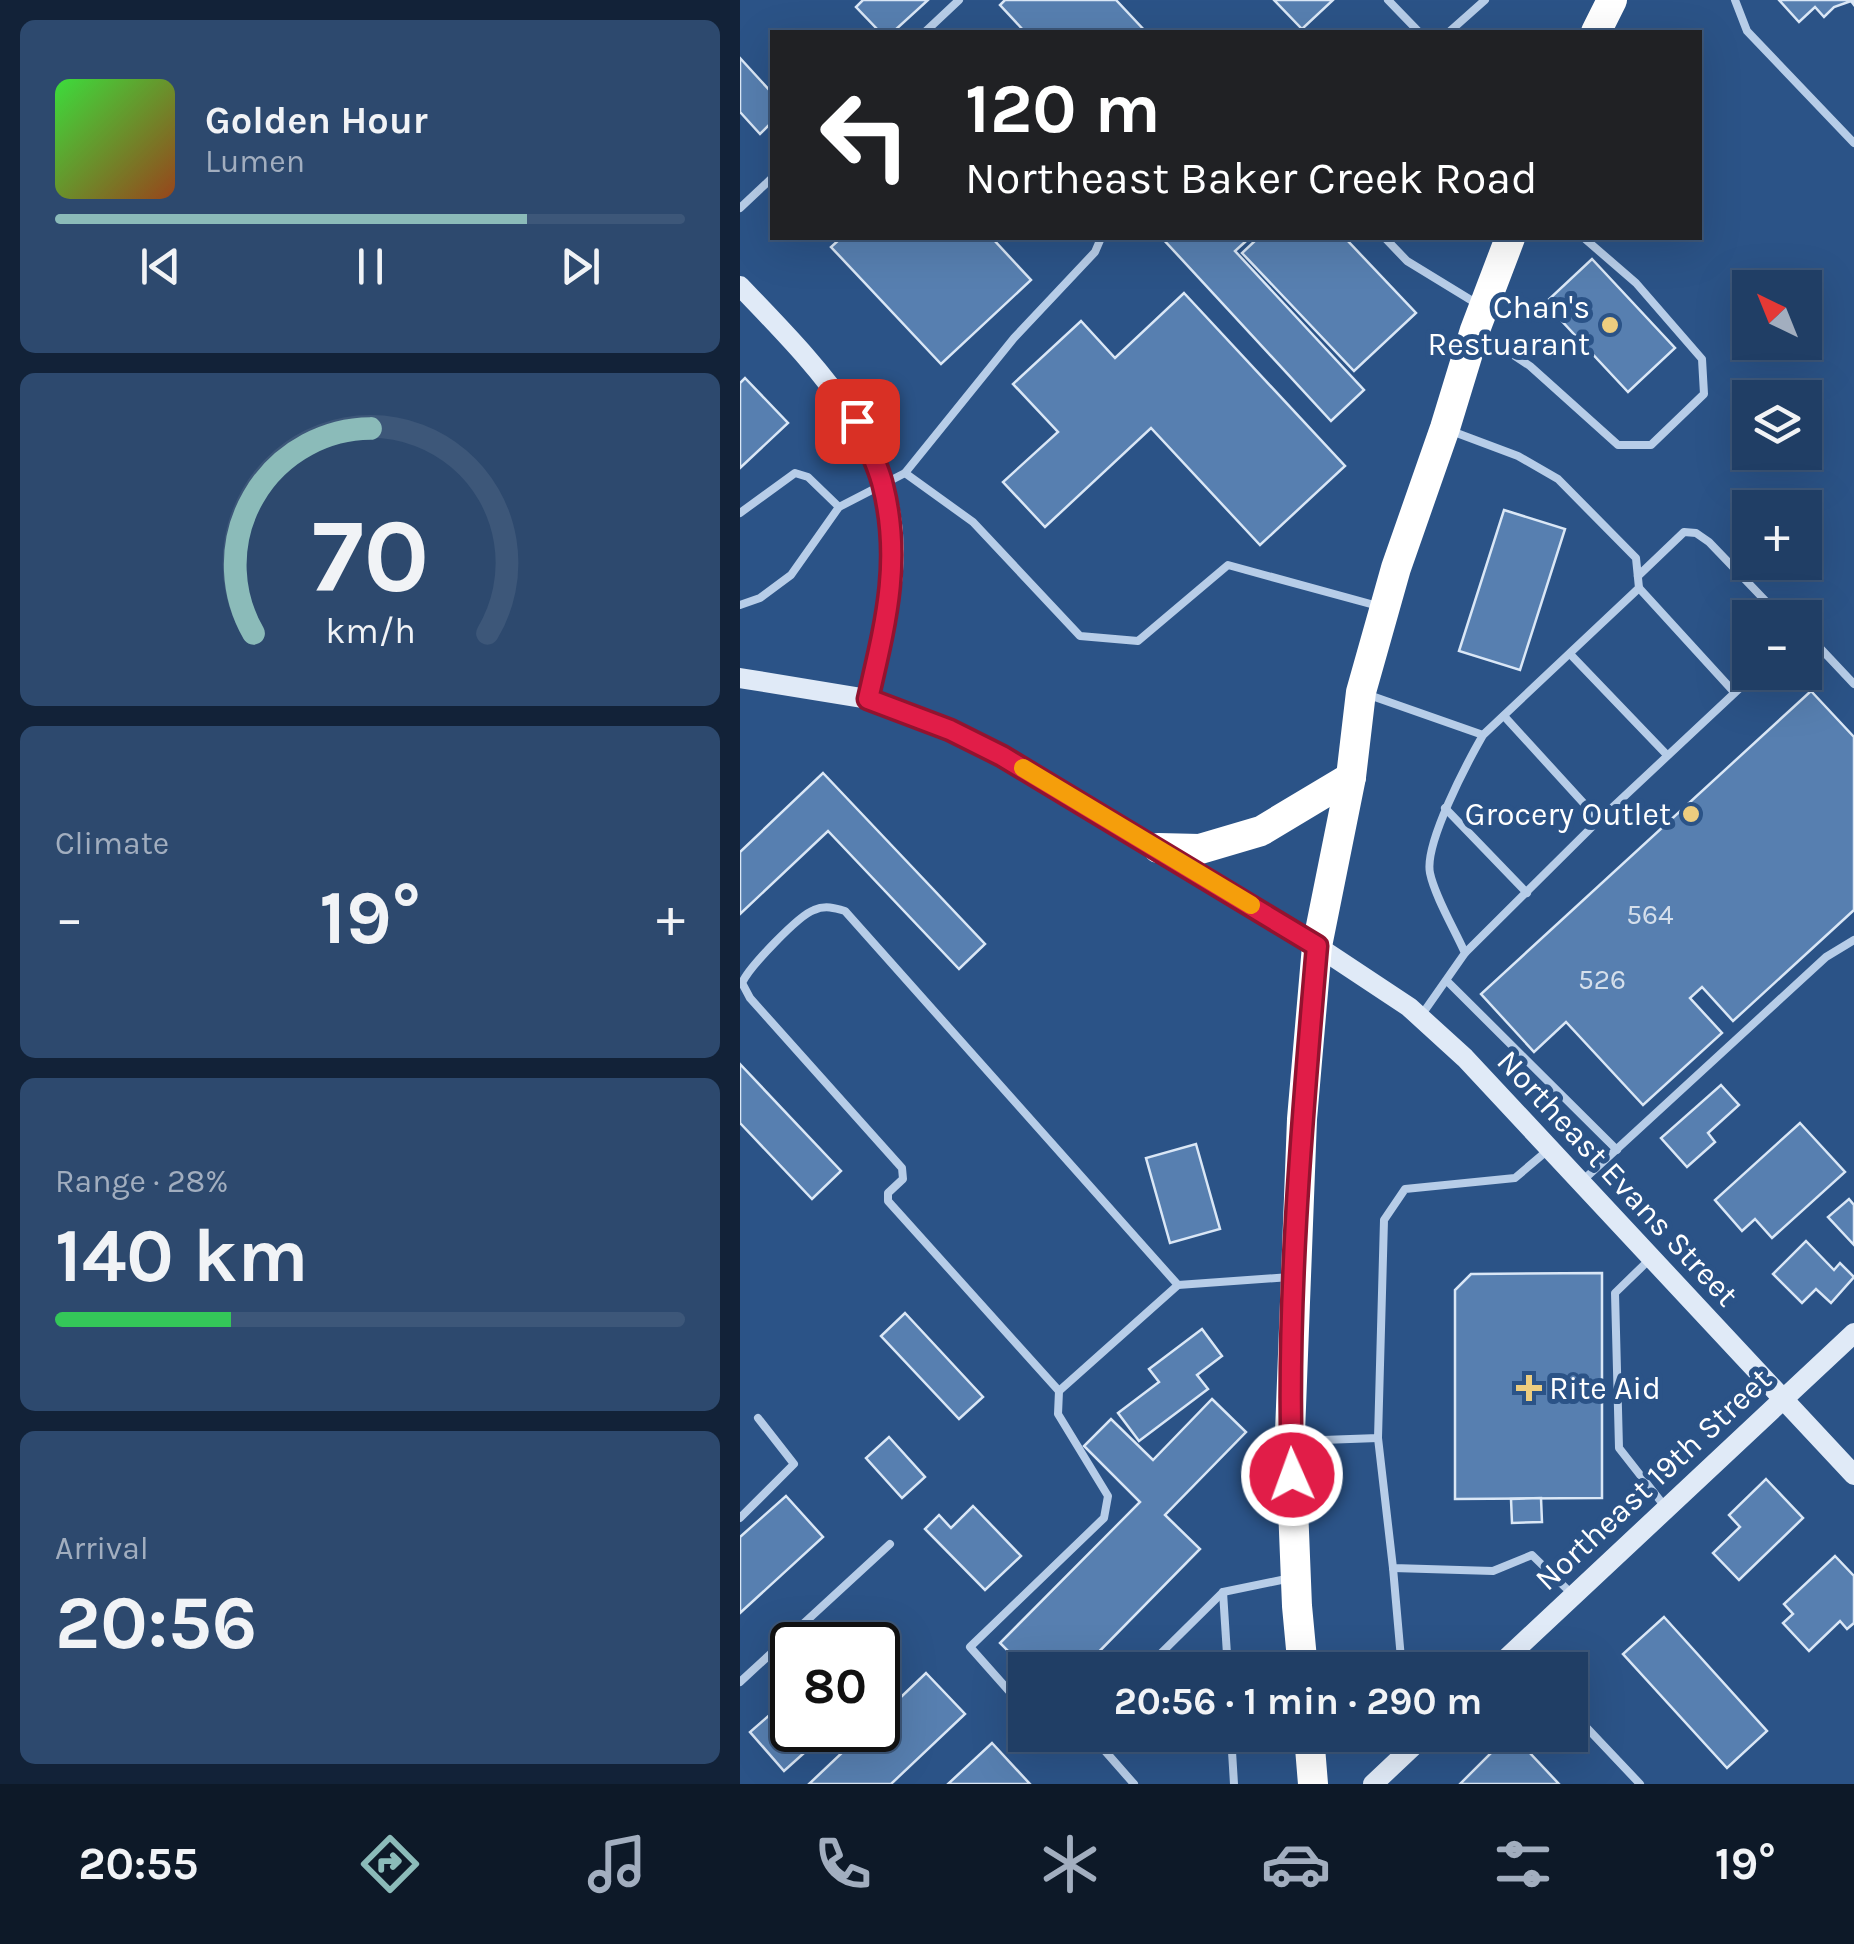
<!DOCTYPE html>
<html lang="en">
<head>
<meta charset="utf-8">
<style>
  body { margin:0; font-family:Karla,sans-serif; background:#2d496e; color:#f1f3f6; height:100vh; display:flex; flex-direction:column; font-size:38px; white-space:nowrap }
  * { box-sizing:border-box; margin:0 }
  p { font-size:32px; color:#a2aebf }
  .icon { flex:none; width:55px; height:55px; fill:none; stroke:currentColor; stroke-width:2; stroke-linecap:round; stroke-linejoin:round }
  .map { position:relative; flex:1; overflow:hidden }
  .details { display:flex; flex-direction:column; gap:20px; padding:20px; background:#122238; width:740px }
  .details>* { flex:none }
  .hud { position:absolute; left:30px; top:30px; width:932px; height:210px; border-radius:0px; box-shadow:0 10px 40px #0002,0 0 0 2px #3d5779; background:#202124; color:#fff; overflow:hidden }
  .needle { width:65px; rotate:317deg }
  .fabs { position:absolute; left:992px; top:270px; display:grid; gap:20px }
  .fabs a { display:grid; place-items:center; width:90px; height:90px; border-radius:0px; background:#203e65; box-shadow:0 10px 40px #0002,0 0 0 2px #3d5779; font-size:50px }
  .speed { position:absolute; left:30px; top:1622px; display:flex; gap:20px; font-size:50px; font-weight:700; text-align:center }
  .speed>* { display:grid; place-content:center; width:130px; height:130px; border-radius:50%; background:#203e65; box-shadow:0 10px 40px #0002,0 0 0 2px #3d5779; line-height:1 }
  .speed .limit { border:5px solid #111; border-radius:15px; background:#fff; color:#111 }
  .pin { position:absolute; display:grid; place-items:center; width:85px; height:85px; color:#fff; margin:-42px; border-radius:20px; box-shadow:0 5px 15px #0006 }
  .me { position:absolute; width:110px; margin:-55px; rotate:358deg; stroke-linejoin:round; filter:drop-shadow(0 0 8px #0008) }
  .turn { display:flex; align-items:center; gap:35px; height:210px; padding:0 30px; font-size:45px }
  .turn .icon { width:130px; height:130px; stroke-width:2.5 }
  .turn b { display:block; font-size:70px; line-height:85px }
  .big { font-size:75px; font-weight:700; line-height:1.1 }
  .details .widget { flex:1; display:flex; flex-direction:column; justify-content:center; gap:15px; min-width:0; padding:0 35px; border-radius:15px; background:#2d496e }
  .details .dial { align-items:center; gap:0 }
  .dial svg { height:260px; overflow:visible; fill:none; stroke:#3d5779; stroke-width:7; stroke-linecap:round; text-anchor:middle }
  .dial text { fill:#f1f3f6; stroke:none }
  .song { display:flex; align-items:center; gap:30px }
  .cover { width:120px; height:120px; border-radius:15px; background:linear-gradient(135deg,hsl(120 70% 55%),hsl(20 70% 35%)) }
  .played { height:10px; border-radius:5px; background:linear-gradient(90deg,#8bbbb9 75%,#3d5779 75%) }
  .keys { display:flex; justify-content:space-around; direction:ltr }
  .heat { display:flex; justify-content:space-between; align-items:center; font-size:55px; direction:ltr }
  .charge { height:15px; border-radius:8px; background:linear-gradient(90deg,#34c759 28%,#3d5779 0) }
  .trip { position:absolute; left:268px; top:1652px; width:580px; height:100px; border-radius:0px; background:#203e65; box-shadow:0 10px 40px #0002,0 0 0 2px #3d5779; font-weight:700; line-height:100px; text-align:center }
  .dock { display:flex; height:160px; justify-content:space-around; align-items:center; background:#0d1928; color:#a2aebf }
  .dock .icon { width:70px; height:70px }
  .dock .current { color:#8bbbb9 }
  .dock b { font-size:45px; color:#f1f3f6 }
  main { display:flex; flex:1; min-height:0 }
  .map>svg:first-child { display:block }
</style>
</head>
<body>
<main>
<section class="details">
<div class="widget">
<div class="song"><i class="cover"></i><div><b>Golden Hour</b><p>Lumen</p></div></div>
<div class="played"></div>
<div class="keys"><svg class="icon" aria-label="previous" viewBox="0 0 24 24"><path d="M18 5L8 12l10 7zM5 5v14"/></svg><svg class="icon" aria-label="pause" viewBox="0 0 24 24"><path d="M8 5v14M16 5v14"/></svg><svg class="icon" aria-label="next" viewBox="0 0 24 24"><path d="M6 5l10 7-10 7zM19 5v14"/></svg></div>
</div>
<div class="widget dial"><svg viewBox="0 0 100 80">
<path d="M14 69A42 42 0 1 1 86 69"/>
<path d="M14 69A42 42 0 0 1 50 6" stroke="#8bbbb9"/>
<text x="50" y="56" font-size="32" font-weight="700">70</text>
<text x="50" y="72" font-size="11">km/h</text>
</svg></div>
<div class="widget"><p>Climate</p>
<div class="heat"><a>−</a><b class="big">19°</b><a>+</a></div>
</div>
<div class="widget"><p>Range · 28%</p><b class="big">140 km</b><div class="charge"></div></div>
<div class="widget"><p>Arrival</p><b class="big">20:56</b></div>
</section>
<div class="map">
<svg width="1114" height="1784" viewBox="0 0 1114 1784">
  <rect width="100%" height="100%" fill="#2b5387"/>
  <g fill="#577fb0" stroke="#dae7f6" stroke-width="2.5">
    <polygon points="123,0 188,0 153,32 140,32 116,7"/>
    <polygon points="265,0 376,0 406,32 285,32 260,5"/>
    <polygon points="534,0 593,0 562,29"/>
    <polygon points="1039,0 1114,0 1114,5 1111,1 1094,7 1084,17 1075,7 1059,22"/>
    <polygon points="0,58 32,93 32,122 20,134 0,112"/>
    <polygon points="101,238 252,238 291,280 201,364 91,247"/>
    <polygon points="422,238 502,238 505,242 495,251 624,390 591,421"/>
    <polygon points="518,238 605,238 676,313 614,371 502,253"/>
    <polygon points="852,259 935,348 888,392 805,303"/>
    <polygon points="444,293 605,466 520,545 411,428 305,527 263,482 318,432 273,384 341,321 375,358"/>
    <polygon points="5,378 48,423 0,468 0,383"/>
    <polygon points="764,510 825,529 780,670 719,651"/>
    <polygon points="1071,691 1114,737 1114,910 993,1021 962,987 950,998 982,1033 903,1105 826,1022 794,1052 741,994"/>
    <polygon points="83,773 245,944 219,969 88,831 0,914 0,852"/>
    <polygon points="0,1064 101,1171 72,1199 0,1123"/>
    <polygon points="981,1085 999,1105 968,1133 975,1142 947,1167 921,1138"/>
    <polygon points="1060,1123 1105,1172 1032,1238 1015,1219 1002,1231 975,1200"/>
    <polygon points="456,1144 480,1229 430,1243 406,1158"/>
    <polygon points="1109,1199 1114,1205 1114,1245 1088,1217"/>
    <polygon points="1066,1241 1094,1270 1100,1263 1114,1277 1091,1303 1076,1289 1062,1303 1033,1274"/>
    <polygon points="862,1273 862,1498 715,1499 715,1290 731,1274"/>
    <polygon points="165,1313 243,1397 219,1419 141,1336"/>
    <polygon points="462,1329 482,1356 457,1375 468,1389 399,1441 378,1413 419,1382 409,1369"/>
    <polygon points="472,1399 506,1432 425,1515 460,1549 341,1670 287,1670 260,1643 400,1502 344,1446 371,1419 413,1460"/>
    <polygon points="149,1437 185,1477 162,1498 126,1458"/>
    <polygon points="1026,1479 1063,1518 999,1580 973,1553 1000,1527 989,1515"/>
    <polygon points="46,1496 83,1537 0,1613 0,1537"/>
    <polygon points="801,1498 802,1522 772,1523 771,1499"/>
    <polygon points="233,1506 281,1556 245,1590 185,1529 199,1515 211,1528"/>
    <polygon points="1095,1556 1114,1576 1114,1623 1107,1629 1100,1621 1069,1651 1043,1623 1053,1614 1044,1604"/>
    <polygon points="924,1617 1027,1731 987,1768 883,1654"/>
    <polygon points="186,1673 225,1714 151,1784 69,1784 126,1730 138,1730 138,1719"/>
    <polygon points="49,1698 52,1701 52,1730 80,1730 84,1735 44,1771 10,1732"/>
    <polygon points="769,1735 773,1735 819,1784 720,1784"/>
    <polygon points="252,1743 290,1784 208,1784"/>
  </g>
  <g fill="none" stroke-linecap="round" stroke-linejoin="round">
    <g stroke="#b7cde8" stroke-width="8">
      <polyline points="648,0 679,32"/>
      <polyline points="995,0 1007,31 1114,143"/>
      <polyline points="185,32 219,0"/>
      <polyline points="709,32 745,0"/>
      <polyline points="0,208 32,178"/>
      <polyline points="645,238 667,261 739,305"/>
      <polyline points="743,335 790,366 878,445 911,445 964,394 962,359 896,283 844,238"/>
      <polyline points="165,473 233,522 340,636 398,641 488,565 638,606"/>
      <polyline points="0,513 55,473 68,477 99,507"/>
      <polyline points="898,576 944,532 956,533 969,542 1042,618"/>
      <polyline points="899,588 994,692"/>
      <polyline points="0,605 20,598 51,575 99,507 165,473 274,338 355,252 361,238"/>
      <polyline points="1065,632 1114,684"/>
      <polyline points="831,655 927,755"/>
      <polyline points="629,695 743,735"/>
      <polyline points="764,716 859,820"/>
      <polyline points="705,808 787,893"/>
      <polyline points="725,953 859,820 1017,672"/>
      <polyline points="707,981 877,1150"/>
      <path d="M683,1013L725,953C715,930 695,897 690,873C684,844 727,763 743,735L899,588L896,558L818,479L778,456L714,432"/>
      <polyline points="841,1182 1086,957 1114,940"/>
      <polyline points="910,1259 875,1293 879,1448 926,1508"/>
      <path d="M319,1391L148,1201V1193L163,1179L162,1168L10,998L2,983C9,967 59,915 74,910C85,905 95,908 105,911L438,1285"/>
      <polyline points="638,1438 653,1568 753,1571 792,1555 833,1595"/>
      <polyline points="555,1441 638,1438 644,1220 665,1189 775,1178 808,1150"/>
      <polyline points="0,1518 54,1464 18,1418"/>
      <polyline points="653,1568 662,1670"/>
      <polyline points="483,1592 488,1670"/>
      <polyline points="777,1655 792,1670"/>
      <polyline points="404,1670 483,1592 551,1578"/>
      <polyline points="0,1682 150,1544"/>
      <polyline points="285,1709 230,1647 364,1518 368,1496 318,1414 319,1391 438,1285 550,1277"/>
      <polyline points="830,1710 900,1784"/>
      <polyline points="351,1735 394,1784"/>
      <polyline points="491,1735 494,1784"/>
    </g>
    <g stroke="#e0eaf7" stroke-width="20">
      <path d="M0,286C71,361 152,437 154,549C154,600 139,650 128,699"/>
      <polyline points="0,678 128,699 210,731 262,757 577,946 669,1007 725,1058 1114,1475"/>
      <polyline points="754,1670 1114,1333"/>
      <polyline points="633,1784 685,1735"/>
    </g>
    <g stroke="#fff" stroke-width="30">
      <polyline points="856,32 872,0"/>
      <polyline points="418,848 460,849 521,831 611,777"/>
      <polyline points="563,1670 557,1606 550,1433 562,1119 577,946 611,777 621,692 656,568 705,428 735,330 770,238"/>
      <polyline points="569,1735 573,1784"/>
    </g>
  </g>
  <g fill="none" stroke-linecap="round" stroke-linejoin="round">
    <defs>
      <path id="route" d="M117,421C126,442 138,464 143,486C162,562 145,625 128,699L210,730L262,756L577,946C562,1121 546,1299 552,1475"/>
    </defs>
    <use href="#route" stroke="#92132f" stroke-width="25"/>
    <use href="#route" stroke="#e11d48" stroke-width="18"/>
    <polyline stroke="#f59e0b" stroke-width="18" points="283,768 511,905"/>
  </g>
  <g fill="#edcd7f" stroke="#2b5387" stroke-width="4">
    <circle cx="870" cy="325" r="10"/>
    <circle cx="951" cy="814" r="10"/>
    <path d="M784 1373h10v10h10v10h-10v10h-10v-10h-10v-10h10z"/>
  </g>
  <g text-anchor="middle" stroke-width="10" stroke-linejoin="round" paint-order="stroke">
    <g font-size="28" fill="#d5dfeb">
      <text x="910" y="924">564</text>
      <text x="862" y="989">526</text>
    </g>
    <g font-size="32" fill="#fff" stroke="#2b5387" text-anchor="end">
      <text x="850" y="318">Chan's<tspan x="850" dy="37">Restuarant</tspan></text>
      <text x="931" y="825">Grocery Outlet</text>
      <text x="809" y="1399" text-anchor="start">Rite Aid</text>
    </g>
    <g font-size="32" fill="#fff" stroke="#2b5387">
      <text transform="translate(878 1178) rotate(47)" y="11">Northeast Evans Street</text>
      <text transform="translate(913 1479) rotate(-43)" y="11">Northeast 19th Street</text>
    </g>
  </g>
</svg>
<div class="fabs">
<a><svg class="needle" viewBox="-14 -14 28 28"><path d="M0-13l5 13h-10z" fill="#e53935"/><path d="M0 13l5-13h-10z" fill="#a2aebf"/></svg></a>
<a><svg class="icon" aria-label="layers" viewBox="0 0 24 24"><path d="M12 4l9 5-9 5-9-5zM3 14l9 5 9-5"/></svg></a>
<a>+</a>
<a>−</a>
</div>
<div class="speed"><div class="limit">80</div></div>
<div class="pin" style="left:117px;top:421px;background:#d93025"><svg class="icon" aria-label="arrive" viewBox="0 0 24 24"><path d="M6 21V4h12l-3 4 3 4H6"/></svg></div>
<svg class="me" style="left:552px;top:1475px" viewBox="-20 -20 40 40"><circle r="17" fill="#e11d48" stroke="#fff" stroke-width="3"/><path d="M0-11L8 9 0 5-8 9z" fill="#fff"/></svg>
<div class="trip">20:56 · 1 min · 290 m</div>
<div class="hud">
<div class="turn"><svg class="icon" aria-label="left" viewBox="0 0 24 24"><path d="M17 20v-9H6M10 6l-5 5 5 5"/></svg><div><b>120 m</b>Northeast Baker Creek Road</div></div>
</div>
</div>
</main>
<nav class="dock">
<b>20:55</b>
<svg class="icon current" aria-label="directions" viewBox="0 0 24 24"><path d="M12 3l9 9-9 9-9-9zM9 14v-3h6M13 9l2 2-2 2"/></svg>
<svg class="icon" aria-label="music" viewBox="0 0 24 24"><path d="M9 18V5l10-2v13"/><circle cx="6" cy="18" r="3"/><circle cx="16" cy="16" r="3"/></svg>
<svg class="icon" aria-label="phone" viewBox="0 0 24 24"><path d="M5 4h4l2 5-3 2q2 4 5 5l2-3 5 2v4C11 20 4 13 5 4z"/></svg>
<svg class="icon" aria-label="climate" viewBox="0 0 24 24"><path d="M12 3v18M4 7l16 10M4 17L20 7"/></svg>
<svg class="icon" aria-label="car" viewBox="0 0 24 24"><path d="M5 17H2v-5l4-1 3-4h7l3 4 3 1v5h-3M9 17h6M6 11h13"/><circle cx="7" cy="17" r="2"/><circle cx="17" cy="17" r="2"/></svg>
<svg class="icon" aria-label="filters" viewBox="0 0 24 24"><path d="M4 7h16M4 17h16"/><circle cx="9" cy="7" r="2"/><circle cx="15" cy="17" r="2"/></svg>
<b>19°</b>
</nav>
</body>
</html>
